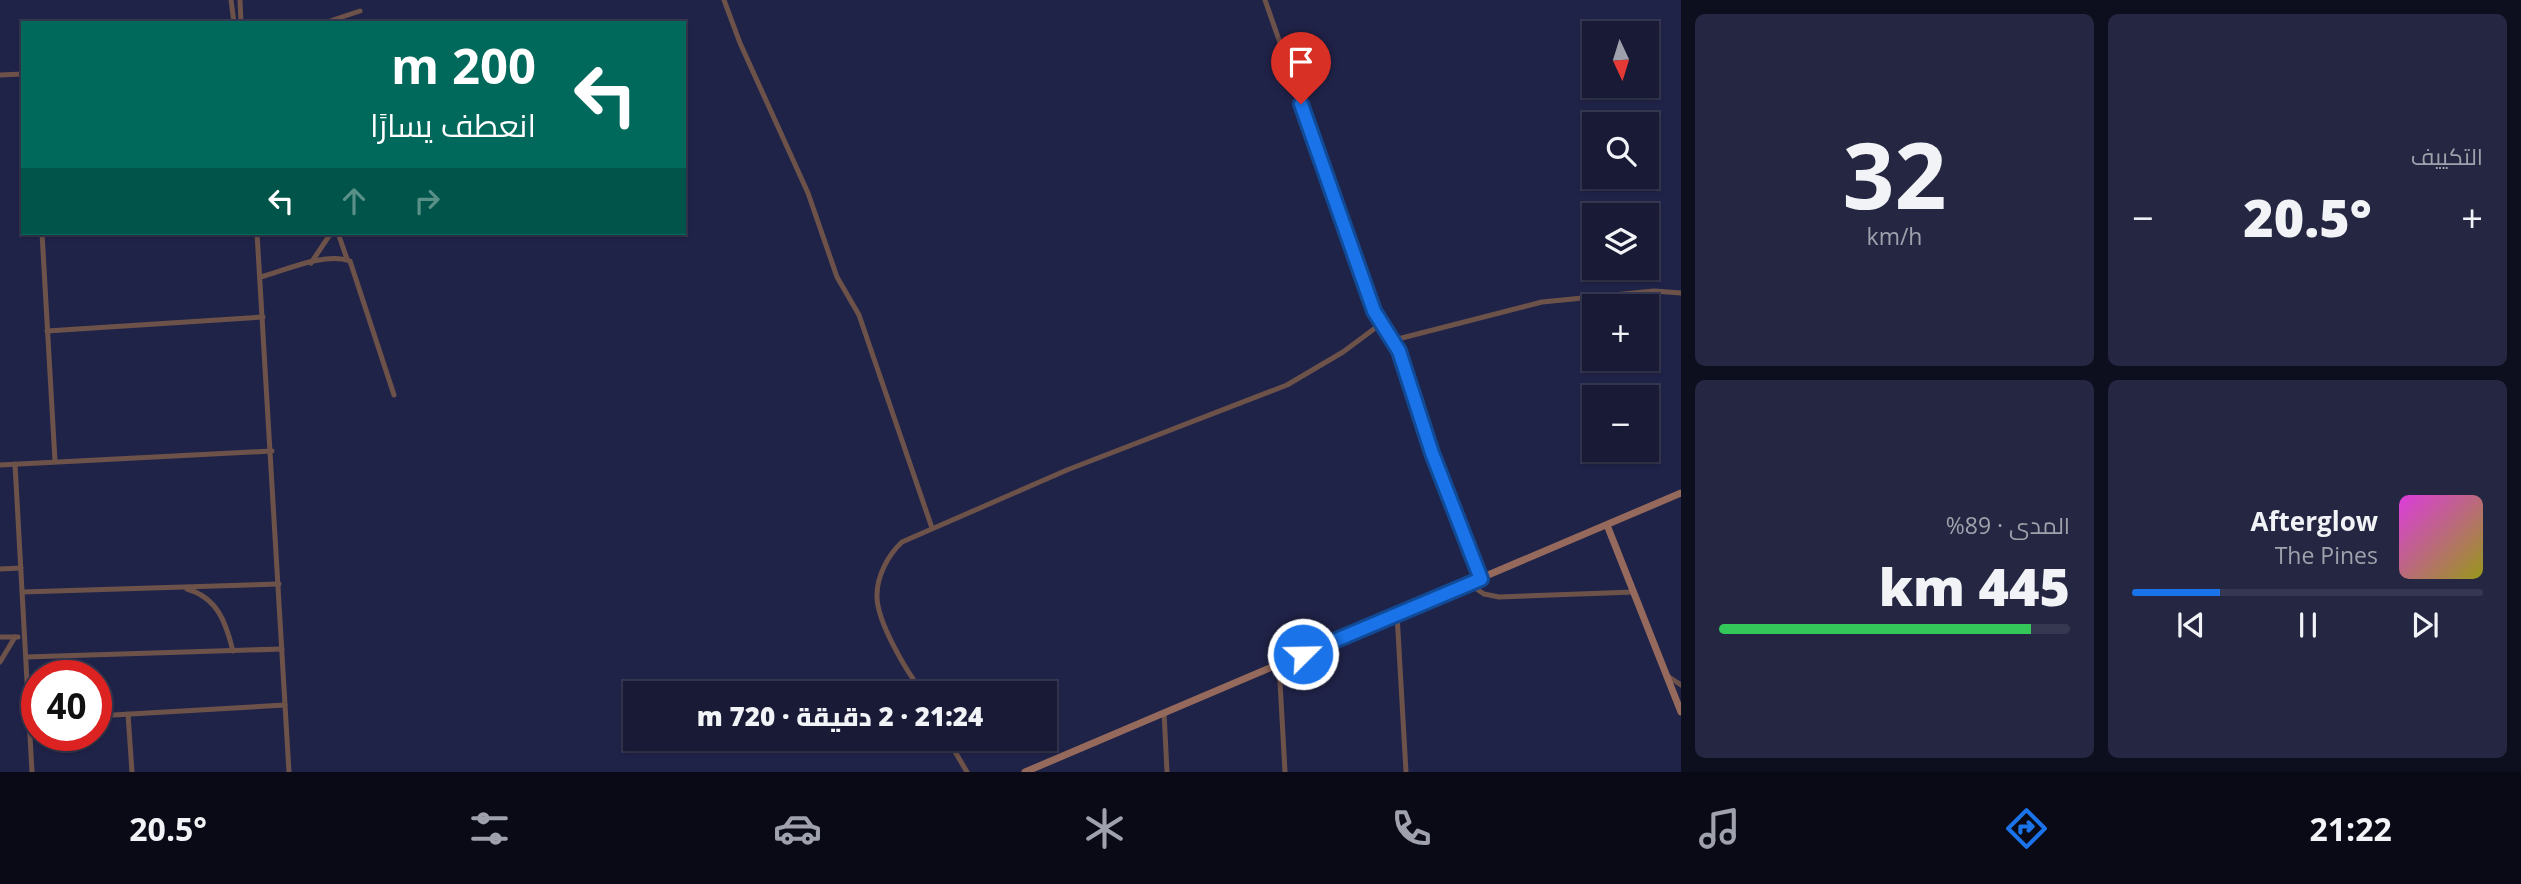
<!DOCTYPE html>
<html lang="ar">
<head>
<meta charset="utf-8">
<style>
  body { margin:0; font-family:"Open Sans",Cairo,sans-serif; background:#252742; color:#f1f3f6; direction:rtl; height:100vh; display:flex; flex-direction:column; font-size:26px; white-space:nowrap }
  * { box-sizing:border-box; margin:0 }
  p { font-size:23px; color:#9fa1ad }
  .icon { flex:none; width:38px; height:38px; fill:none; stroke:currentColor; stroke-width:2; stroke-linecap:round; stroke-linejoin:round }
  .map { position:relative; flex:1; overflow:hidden; direction:ltr }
  .panel { display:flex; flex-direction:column; gap:14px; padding:14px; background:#0d0e1e; width:840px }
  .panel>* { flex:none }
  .banner { position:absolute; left:21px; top:21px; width:665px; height:214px; border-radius:0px; box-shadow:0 2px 5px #0004,0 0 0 2px #363851; direction:rtl; background:#00695c; color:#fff; overflow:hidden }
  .needle { width:46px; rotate:176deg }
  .fabs { position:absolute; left:1582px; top:21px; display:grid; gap:14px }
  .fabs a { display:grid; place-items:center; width:77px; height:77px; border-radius:0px; background:#181a36; box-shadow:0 2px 5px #0004,0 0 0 2px #363851; font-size:35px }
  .speed { position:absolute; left:21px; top:660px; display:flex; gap:14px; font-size:35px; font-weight:700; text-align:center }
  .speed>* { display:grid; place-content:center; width:91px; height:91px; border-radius:50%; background:#181a36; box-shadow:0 2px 5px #0004,0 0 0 2px #363851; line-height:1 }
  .speed .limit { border:10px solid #d22; background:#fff; color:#111 }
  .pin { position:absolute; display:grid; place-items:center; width:60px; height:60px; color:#fff; margin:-72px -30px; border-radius:50% 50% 50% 0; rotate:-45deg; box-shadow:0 0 7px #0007 }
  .pin .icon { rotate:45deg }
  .me { position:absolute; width:77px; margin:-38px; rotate:67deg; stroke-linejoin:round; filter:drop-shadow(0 0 5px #0008) }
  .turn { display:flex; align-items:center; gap:24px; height:147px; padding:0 35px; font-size:32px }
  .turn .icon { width:91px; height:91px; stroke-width:2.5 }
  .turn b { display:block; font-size:49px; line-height:60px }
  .lanes { display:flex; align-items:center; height:66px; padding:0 35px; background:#0003; justify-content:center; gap:35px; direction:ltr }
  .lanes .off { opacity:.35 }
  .big { font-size:52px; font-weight:800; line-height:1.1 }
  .panel .widget { flex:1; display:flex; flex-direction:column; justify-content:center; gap:10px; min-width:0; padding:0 24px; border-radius:10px; background:#252742 }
  .panel .dial { align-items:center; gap:0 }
  .dial b { font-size:91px; line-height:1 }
  .song { display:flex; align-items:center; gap:21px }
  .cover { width:84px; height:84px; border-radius:10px; background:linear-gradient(135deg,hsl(300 70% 55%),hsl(60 70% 35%)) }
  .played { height:7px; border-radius:4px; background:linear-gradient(90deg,#1a73e8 25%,#363851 25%) }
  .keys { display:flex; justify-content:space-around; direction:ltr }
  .heat { display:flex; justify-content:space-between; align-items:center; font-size:38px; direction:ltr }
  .charge { height:10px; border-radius:5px; background:linear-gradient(90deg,#34c759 89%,#363851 0) }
  .panel .tiles { flex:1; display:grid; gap:14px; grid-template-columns:repeat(2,1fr) }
  .trip { position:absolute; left:623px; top:681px; width:434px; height:70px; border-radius:0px; background:#181a36; box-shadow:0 2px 5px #0004,0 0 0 2px #363851; font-weight:800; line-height:70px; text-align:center; direction:rtl }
  .menu { display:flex; height:112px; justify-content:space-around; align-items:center; background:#0a0a16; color:#9fa1ad }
  .menu .icon { width:49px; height:49px }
  .menu .active { color:#1a73e8 }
  .menu b { font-size:32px; color:#f1f3f6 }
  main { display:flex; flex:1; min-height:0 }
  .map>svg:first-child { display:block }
</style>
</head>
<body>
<main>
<section class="panel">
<div class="tiles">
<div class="widget"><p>التكييف</p>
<div class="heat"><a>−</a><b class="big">20.5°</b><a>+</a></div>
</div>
<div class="widget dial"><b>32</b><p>km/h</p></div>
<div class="widget">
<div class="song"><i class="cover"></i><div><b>Afterglow</b><p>The Pines</p></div></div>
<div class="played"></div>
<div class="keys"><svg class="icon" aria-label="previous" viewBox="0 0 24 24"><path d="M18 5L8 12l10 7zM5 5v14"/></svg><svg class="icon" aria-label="pause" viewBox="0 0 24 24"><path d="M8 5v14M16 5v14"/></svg><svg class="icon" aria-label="next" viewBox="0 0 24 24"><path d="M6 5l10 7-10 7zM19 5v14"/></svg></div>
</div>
<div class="widget"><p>المدى · 89%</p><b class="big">445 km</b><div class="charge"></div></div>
</div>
</section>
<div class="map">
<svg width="1681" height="772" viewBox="0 0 1681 772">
  <rect width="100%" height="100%" fill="#202348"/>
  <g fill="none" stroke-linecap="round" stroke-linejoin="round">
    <g stroke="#6d524a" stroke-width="5">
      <polyline points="231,0 234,23"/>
      <polyline points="240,0 241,23"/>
      <polyline points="724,0 740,43 808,193 837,277 859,315 932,528"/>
      <polyline points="1265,0 1374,311 1399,350 1432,453 1481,579"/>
      <polyline points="324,23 360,11"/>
      <polyline points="0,75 23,74"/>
      <polyline points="42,233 55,461"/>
      <polyline points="257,233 289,772"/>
      <polyline points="338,233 347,259"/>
      <polyline points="311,263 331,233"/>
      <path d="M261,277C286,270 325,252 350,261L394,395"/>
      <polyline points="47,331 263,317"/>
      <polyline points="1394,340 1542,302 1654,291 1681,293"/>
      <polyline points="15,464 32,772"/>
      <polyline points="0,465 272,451"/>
      <polyline points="0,569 21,568"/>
      <polyline points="1469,584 1484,594 1499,597 1634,592"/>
      <path d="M187,589C218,598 226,623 233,651"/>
      <polyline points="22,592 279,584"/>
      <polyline points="1397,614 1406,772"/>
      <polyline points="0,637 18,637"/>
      <polyline points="26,657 282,649"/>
      <polyline points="0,662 15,637"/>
      <polyline points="1279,664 1285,772"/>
      <polyline points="1666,675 1681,685"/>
      <path d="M923,693C907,672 876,621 877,595C877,575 889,554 902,542L1067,470L1287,385L1343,352L1382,323"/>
      <polyline points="1164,712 1167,772"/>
      <polyline points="128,714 132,772"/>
      <polyline points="96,716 285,705"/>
      <polyline points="947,738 967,772"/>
    </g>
    <g stroke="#956a5d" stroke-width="7">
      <polyline points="1607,525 1681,712"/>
      <polyline points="1025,772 1681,493"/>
    </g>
  </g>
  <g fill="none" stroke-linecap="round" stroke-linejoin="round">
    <defs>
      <polyline id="route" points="1301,104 1374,311 1399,351 1432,453 1481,579 1303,654"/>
    </defs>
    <use href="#route" stroke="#114b97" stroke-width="18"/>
    <use href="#route" stroke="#1a73e8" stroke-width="12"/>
  </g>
</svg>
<div class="fabs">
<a><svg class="needle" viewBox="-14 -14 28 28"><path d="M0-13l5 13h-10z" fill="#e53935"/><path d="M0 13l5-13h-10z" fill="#9fa1ad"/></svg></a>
<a><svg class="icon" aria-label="search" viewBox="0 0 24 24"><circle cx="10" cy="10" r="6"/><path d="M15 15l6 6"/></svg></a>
<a><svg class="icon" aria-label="layers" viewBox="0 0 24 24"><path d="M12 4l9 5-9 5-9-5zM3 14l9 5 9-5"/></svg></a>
<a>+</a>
<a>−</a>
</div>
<div class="speed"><div class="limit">40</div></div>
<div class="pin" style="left:1301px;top:104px;background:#d93025"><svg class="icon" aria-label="arrive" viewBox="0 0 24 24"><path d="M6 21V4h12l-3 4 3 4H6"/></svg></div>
<svg class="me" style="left:1303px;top:654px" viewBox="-20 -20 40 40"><circle r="17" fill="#1a73e8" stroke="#fff" stroke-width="3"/><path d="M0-11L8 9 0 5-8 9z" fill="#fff"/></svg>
<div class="trip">21:24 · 2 دقيقة · 720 m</div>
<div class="banner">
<div class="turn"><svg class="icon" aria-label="left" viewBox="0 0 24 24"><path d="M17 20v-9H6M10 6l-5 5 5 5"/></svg><div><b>200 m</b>انعطف يسارًا</div></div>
<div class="lanes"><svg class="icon" aria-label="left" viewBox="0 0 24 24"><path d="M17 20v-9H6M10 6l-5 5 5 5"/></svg><svg class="icon off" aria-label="ahead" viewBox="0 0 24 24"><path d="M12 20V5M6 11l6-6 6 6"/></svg><svg class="icon off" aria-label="right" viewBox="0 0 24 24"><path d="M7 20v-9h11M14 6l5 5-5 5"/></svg></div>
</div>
</div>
</main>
<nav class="menu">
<b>21:22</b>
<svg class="icon active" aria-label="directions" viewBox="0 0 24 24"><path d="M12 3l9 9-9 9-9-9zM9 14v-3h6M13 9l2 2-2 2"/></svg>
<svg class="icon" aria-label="music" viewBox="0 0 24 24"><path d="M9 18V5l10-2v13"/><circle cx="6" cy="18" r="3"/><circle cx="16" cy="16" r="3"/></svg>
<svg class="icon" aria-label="phone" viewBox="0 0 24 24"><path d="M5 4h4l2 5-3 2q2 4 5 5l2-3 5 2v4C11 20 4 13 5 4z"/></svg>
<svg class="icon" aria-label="climate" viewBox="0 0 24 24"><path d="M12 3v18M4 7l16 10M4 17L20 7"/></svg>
<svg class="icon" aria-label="car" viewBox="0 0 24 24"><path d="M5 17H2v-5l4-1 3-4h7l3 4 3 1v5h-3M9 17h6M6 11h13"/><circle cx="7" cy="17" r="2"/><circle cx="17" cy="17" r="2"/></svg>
<svg class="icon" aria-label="filters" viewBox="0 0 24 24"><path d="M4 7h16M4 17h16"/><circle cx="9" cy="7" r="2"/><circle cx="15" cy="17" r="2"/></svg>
<b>20.5°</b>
</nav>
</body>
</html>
